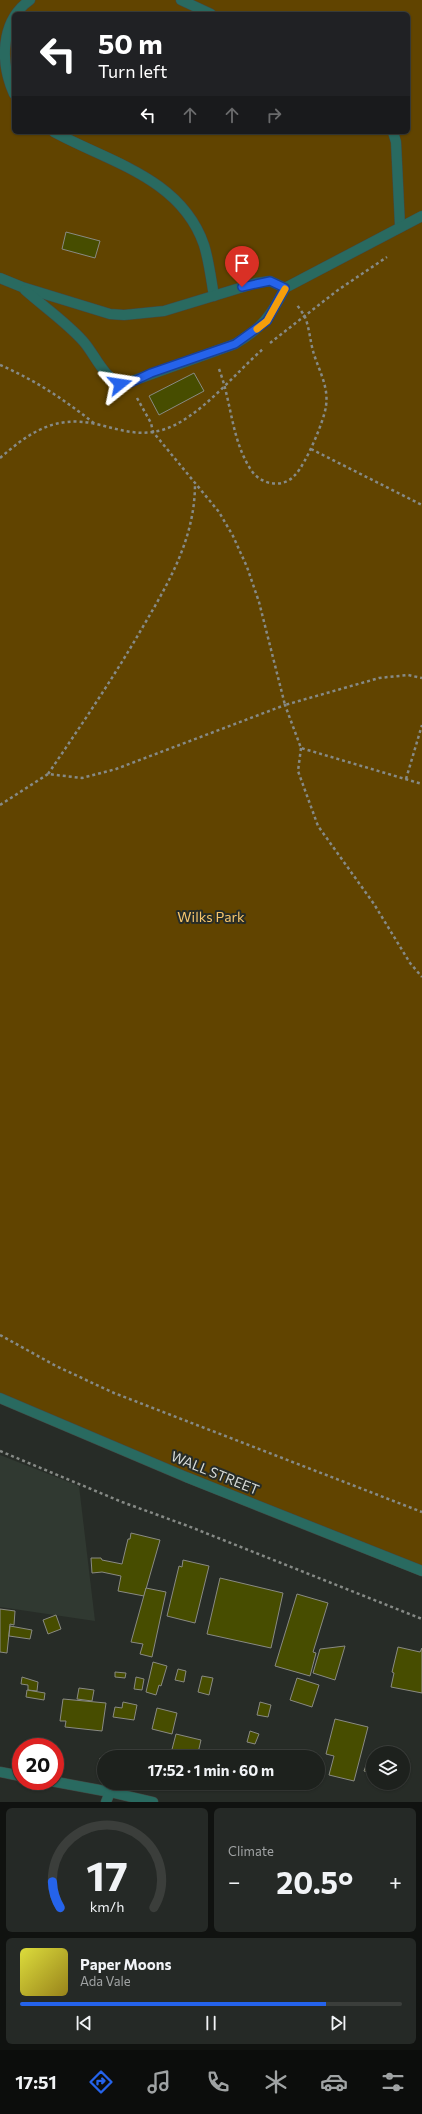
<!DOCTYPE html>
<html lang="en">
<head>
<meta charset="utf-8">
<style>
  body { margin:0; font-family:Commissioner,sans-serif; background:#252926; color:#f1f3f6; height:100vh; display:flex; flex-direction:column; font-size:15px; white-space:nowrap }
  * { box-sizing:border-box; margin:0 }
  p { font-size:13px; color:#a0a3a4 }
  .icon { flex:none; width:22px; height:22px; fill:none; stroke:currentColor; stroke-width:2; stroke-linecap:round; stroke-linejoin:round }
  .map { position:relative; height:1802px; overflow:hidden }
  .panel { display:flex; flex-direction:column; gap:6px; padding:6px; background:#101210; flex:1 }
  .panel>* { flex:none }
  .top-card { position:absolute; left:12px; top:12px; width:398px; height:122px; border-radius:6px; box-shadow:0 1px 3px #0004,0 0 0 1px #3b3e3b; background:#202124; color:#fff; overflow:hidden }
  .buttons { position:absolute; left:366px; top:1746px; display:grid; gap:8px }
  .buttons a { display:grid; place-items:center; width:44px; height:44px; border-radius:50%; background:#1d211d; box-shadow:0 1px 3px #0004,0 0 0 1px #3b3e3b; font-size:20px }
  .speed { position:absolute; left:12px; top:1738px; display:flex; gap:8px; font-size:20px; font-weight:700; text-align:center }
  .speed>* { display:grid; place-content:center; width:52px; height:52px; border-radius:50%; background:#1d211d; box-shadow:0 1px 3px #0004,0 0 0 1px #3b3e3b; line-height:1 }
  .speed .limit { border:6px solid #d22; background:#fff; color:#111 }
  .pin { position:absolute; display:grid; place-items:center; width:34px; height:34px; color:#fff; margin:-41px -17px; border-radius:50% 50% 50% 0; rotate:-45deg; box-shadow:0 0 4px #0007 }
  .pin .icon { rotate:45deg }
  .me { position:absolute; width:44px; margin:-22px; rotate:75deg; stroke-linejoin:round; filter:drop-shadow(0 0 3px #0008) }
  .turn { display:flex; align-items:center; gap:14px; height:84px; padding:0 20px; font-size:18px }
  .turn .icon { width:52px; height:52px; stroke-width:2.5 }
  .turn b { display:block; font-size:28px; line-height:34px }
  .lanes { display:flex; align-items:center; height:38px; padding:0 20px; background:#0003; justify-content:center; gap:20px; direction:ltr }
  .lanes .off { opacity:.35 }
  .big { font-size:30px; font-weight:700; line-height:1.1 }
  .panel .card { flex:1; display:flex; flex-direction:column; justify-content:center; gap:6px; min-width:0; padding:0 14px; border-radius:6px; background:#252926 }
  .panel .dial { align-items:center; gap:0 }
  .dial svg { height:104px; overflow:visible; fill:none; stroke:#3b3e3b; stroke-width:7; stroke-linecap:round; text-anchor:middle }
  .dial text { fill:#f1f3f6; stroke:none }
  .song { display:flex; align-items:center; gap:12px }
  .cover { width:48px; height:48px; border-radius:6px; background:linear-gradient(135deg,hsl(60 70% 55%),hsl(50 70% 35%)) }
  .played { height:4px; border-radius:2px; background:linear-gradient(90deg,#2563eb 80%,#3b3e3b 80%) }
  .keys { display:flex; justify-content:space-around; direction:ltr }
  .heat { display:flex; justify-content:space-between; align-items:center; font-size:22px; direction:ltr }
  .panel .tiles { flex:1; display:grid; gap:6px; grid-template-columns:1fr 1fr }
  .card:last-child { grid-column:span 2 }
  .trip { position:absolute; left:97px; top:1750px; width:228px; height:40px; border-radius:20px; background:#1d211d; box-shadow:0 1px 3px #0004,0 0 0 1px #3b3e3b; font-weight:700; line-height:40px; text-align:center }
  .tabs { display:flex; height:64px; justify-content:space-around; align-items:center; background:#0c0d0c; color:#a0a3a4 }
  .tabs .icon { width:28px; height:28px }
  .tabs .current { color:#2563eb }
  .tabs b { font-size:18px; color:#f1f3f6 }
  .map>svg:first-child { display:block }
</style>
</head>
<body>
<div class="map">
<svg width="422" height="1802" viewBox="0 0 422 1802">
  <rect width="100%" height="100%" fill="#272c27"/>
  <polygon fill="#303931" points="0,1455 79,1486 95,1621 0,1607"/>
  <path fill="#614400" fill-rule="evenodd" d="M0,0H422V1571L0,1398ZM14,14H408V132H14Z"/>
  <g fill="#474d00" stroke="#898a83">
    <polygon points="66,232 100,241 95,258 62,249"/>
    <polygon points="194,373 204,391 159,415 149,396"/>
    <polygon points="131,1533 160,1540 144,1596 118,1591 121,1576 102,1572 92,1573 91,1558 101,1558 102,1560 122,1564 128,1539 130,1539"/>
    <polygon points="183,1560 209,1566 195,1623 167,1616 179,1566 182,1567"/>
    <polygon points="220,1578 283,1593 271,1648 207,1634"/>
    <polygon points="146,1588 166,1592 152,1657 140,1654 143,1644 131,1642"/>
    <polygon points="297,1594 328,1603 313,1652 316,1653 310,1676 275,1666"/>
    <polygon points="0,1609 15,1611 14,1625 10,1624 7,1653 0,1652"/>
    <polygon points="56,1615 61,1629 48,1634 43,1620"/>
    <polygon points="10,1626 32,1630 30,1639 9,1636"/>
    <polygon points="345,1646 335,1680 313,1673 320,1649"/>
    <polygon points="398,1647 420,1652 422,1648 422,1693 391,1687 394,1673 392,1672"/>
    <polygon points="153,1662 167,1666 161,1686 159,1685 156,1695 146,1692"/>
    <polygon points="178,1669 186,1671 184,1682 175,1680"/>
    <polygon points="115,1672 126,1673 125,1678 115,1677"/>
    <polygon points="202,1676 213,1678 209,1695 198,1692"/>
    <polygon points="22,1677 38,1682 37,1691 28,1690 28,1685 21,1684"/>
    <polygon points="136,1677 144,1679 142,1690 134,1689"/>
    <polygon points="297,1678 319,1685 312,1707 290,1700"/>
    <polygon points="79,1688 94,1690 92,1701 77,1699"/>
    <polygon points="27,1690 45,1693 44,1700 26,1697"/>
    <polygon points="63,1699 106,1703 102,1731 65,1727 66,1721 60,1721"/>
    <polygon points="123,1702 137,1705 134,1720 113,1717 115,1707 122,1708"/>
    <polygon points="260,1702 271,1705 268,1717 257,1715"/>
    <polygon points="157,1708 177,1713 172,1734 152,1729"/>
    <polygon points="335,1719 368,1727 354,1781 329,1775 334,1756 326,1754"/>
    <polygon points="250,1731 259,1734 255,1744 247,1742"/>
    <polygon points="176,1734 201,1740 197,1757 170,1757"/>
    <polygon points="146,1751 157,1753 156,1757 145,1757"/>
    <polygon points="100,1758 104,1759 104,1780 100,1779"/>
    <polygon points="368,1760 373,1762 373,1774 364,1771"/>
    <polygon points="167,1783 186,1783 185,1787"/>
  </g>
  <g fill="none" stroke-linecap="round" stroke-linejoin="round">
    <defs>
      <g id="service">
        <polyline points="181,0 211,14"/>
        <path d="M14,94C0,63 0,21 30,0"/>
        <path d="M54,132C109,162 181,178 204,245C209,261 211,279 214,296"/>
        <polyline points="393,132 396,142 400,226"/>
        <polyline points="0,278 22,287 110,314 124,315 164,311 256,283 270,281 285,288 422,216"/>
        <path d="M25,290C44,307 66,322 83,341C95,354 105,382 124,384L235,344C263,327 271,316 285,288"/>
        <polyline points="0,1772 21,1776"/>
        <polyline points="51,1781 110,1792 153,1802"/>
        <polyline points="106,1802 110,1792"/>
      </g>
      <polyline id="minor" points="0,1398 186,1477 422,1571"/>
    </defs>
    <use href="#service" stroke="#434843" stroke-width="11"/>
    <use href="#minor" stroke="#434843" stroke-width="11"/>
    <g stroke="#868a86" stroke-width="2.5" stroke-dasharray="3 3" stroke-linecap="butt">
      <polyline points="270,343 338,290 387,257"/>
      <path d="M0,365C35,380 65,400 95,424"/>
      <path d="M219,369C232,403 231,439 251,470C261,485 283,489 295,475C306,464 324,421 326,406C329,386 318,369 313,351C310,340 309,325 304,315C302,312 299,308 297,305"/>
      <polyline points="137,398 151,423 153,432 219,512 233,536 247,567 259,602 285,705 379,678 408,675 422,678"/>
      <polyline points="311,449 422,505"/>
      <path d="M0,458C30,432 55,415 96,424C118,429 138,437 162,430C198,420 235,373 263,349"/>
      <polyline points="301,748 298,771 318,826 374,904 410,963 422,977"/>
      <path d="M48,774C80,727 112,680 141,630C168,584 195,539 195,484"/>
      <polyline points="406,779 422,725"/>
      <polyline points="0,805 48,774 82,778 116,769 285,705 301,748 422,784"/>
      <polyline points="0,1335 56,1366 114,1393 422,1512"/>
      <polyline points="0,1451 122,1502 188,1526 422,1619"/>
    </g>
    <use href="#service" stroke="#296a60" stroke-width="10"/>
    <use href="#minor" stroke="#296a60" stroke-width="10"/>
  </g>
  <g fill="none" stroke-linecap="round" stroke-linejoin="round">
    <defs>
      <polyline id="route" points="120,384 130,383 151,373 235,344 267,321 285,288 270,281 242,287"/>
    </defs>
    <use href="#route" stroke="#184099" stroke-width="10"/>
    <use href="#route" stroke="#2563eb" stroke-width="7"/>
    <polyline stroke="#f59e0b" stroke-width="7" points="257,329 267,321 285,289"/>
  </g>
  <g text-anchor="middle" stroke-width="4" stroke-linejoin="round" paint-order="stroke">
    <g font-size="14" fill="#f7c66d" stroke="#272c27">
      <text x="211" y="922">Wilks Park</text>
    </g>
    <g font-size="14" fill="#d7dbd8" stroke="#272c27">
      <text transform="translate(215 1473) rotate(22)" y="5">WALL STREET</text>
    </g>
  </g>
</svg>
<div class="buttons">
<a><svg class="icon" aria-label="layers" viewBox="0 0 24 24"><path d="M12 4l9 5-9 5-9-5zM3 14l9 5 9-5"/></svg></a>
</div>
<div class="speed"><div class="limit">20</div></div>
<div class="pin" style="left:242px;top:287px;background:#d93025"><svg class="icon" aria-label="arrive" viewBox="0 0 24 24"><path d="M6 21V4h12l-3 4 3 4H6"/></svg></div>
<svg class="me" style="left:120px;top:384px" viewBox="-20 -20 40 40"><path d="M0-17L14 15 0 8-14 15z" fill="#2563eb" stroke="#fff" stroke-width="4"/></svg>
<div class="trip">17:52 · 1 min · 60 m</div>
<div class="top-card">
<div class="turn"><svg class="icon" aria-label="left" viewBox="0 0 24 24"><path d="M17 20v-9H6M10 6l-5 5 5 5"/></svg><div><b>50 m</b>Turn left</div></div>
<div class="lanes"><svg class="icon" aria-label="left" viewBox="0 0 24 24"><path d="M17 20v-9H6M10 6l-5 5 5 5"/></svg><svg class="icon off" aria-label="ahead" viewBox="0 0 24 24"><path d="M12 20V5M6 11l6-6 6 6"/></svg><svg class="icon off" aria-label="ahead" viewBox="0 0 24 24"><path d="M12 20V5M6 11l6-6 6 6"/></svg><svg class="icon off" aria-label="right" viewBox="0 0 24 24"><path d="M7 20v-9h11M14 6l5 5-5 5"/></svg></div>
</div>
</div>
<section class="panel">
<div class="tiles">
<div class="card dial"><svg viewBox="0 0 100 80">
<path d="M14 69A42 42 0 1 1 86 69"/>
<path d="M14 69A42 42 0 0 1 8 49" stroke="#2563eb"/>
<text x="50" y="56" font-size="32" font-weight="700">17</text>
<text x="50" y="72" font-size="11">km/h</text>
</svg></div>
<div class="card"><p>Climate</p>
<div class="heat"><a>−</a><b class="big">20.5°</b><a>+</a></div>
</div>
<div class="card">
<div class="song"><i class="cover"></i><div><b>Paper Moons</b><p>Ada Vale</p></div></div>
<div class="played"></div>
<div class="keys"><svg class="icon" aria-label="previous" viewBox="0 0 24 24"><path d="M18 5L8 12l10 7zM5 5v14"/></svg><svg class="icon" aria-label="pause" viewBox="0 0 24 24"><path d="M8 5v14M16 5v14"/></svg><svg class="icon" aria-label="next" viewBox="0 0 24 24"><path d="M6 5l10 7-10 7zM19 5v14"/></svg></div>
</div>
</div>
</section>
<nav class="tabs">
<b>17:51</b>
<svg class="icon current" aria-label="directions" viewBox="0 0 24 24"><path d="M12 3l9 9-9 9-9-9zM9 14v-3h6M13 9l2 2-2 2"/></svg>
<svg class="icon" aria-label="music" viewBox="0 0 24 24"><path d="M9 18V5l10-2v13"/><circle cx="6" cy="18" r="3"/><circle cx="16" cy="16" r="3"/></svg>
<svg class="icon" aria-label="phone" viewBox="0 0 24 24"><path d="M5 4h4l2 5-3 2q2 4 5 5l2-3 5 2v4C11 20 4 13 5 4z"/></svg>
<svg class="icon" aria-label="climate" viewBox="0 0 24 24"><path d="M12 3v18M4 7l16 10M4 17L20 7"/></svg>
<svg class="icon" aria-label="car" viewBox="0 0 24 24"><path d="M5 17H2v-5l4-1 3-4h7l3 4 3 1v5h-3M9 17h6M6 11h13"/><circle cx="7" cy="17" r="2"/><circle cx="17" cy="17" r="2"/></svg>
<svg class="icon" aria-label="filters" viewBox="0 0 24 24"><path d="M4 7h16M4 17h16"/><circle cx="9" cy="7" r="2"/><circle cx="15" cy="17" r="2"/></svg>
</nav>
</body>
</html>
